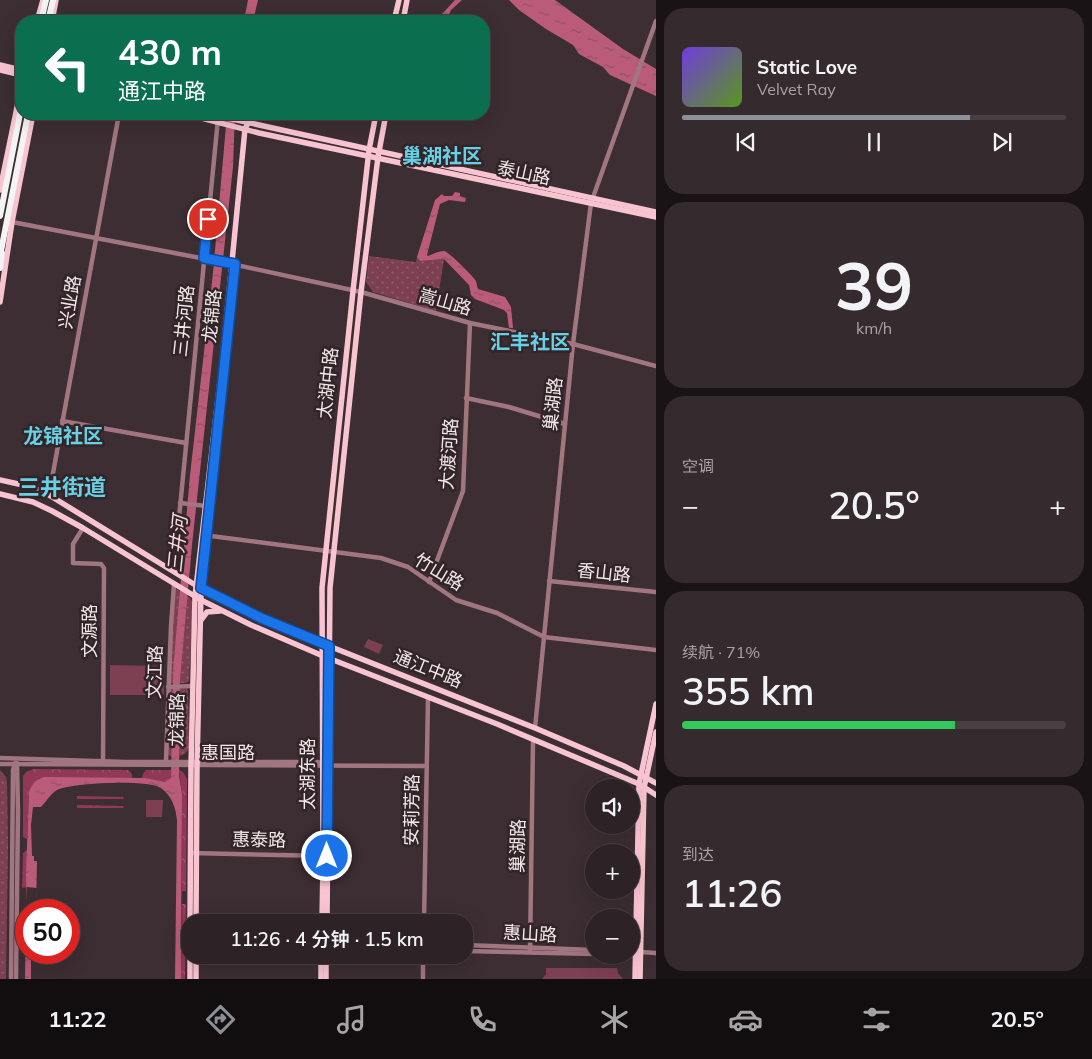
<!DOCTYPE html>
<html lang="zh">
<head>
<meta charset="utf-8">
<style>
  body { margin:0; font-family:Mulish,"Noto Sans SC",sans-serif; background:#352a2e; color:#f1f3f6; height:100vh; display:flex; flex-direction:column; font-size:19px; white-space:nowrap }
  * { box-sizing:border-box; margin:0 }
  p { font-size:16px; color:#a7a4a7 }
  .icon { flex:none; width:28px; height:28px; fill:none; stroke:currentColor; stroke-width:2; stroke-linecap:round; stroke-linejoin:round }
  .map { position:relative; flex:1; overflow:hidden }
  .side { display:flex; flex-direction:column; gap:8px; padding:8px; background:#191315; width:436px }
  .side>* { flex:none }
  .top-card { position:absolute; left:15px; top:15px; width:475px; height:105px; border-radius:20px; box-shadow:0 5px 20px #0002,0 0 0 1px #483f43; background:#0b6e4f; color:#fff; overflow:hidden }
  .buttons { position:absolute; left:585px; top:779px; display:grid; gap:10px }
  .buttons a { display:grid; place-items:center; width:55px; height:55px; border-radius:50%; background:#2d2226; box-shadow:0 5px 20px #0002,0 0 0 1px #483f43; font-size:25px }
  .speed { position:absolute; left:15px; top:899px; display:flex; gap:10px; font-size:25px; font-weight:700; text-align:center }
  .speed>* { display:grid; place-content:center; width:65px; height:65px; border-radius:50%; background:#2d2226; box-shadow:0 5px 20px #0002,0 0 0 1px #483f43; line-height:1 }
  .speed .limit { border:8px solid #d22; background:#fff; color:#111 }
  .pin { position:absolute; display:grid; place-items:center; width:42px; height:42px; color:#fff; margin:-21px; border:2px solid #fff; border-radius:50%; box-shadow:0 1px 5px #0007 }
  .me { position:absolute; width:55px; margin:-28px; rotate:0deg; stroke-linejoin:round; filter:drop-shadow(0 0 4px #0008) }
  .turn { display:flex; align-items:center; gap:18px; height:105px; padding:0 20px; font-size:22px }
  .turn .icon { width:65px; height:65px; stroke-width:2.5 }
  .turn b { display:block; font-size:35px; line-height:42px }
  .big { font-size:38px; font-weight:600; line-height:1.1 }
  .side .card { flex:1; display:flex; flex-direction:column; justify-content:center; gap:8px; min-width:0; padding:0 18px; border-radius:20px; background:#352a2e }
  .side .dial { align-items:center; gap:0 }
  .dial b { font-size:65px; line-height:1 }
  .song { display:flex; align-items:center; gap:15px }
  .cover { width:60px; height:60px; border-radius:8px; background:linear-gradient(135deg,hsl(260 70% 55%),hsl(90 70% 35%)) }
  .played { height:5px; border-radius:2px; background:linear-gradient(90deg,#8c9099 75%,#483f43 75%) }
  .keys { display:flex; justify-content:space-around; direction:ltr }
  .heat { display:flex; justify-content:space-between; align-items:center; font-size:28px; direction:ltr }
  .charge { height:8px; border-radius:4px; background:linear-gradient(90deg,#34c759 71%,#483f43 0) }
  .trip { position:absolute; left:181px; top:914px; width:292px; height:50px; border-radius:20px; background:#2d2226; box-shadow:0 5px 20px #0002,0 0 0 1px #483f43; font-weight:600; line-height:50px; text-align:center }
  .tabs { display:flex; height:80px; justify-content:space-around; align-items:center; background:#120e0f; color:#a7a4a7 }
  .tabs .icon { width:35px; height:35px }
  .tabs .selected { color:#8c9099 }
  .tabs b { font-size:22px; color:#f1f3f6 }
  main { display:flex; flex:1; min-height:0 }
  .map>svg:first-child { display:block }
</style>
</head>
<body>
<main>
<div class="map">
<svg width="656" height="979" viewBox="0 0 656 979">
  <defs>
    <pattern id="forest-crowns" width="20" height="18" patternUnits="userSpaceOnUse" patternTransform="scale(1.25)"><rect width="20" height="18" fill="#913856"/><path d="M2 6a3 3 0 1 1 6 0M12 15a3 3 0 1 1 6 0" fill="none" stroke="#a1556e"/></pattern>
    <pattern id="park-dots" width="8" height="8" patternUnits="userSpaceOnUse" patternTransform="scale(1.25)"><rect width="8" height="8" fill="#7d3f52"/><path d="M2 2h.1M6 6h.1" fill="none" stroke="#905b6b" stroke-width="1.8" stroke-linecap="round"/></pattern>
    <pattern id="water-ripples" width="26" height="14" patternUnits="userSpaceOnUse" patternTransform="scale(1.25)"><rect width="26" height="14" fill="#ba5c79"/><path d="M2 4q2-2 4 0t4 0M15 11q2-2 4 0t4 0" fill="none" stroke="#8c5365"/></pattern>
  </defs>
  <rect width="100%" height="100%" fill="#3c2e32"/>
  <g fill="#7d3f52">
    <polygon points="368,639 383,645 379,654 364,647"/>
    <polygon points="110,665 164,666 164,695 110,695"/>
    <polygon points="146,800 163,800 162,817 146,817"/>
    <polygon points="546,968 617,968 618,973 623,979 542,979 546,974"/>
  </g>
  <g fill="url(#forest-crowns)">
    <polygon points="34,769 128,770 132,774 132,778 39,778 29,792 27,839 23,837 23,776 26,772"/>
    <polygon points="146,770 171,770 171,778 165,782 142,778 143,774"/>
    <polygon points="179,770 183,772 187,779 186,891 182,891 182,794"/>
    <polygon points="77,796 123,797 124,799 77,799"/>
    <polygon points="77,805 123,806 124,808 77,808"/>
    <polygon points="27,850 27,887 22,888 23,853"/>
    <polygon points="182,904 186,904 185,979 181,979"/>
  </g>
  <g fill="url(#park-dots)">
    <polygon points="369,256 416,262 417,257 420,261 444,259 436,311 373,292 366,282"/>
    <polygon points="177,589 191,599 193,604 189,681 187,683 171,683 170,681 175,590"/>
    <path d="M172,689H187L188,691L189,747C186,757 178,756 170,756L168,755L170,691Z"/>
    <polygon points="0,770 6,777 7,782 8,846 6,979 0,979"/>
  </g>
  <g fill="url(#water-ripples)">
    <polygon points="248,0 258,0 253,21 244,21"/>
    <polygon points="455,0 462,0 451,10 446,21 438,21 441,15"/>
    <polygon points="509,0 555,0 623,49 656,69 656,96 610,75 603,67 579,54 573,45 546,29 519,10"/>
    <path d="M227,114H235L233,167L192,545L180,679L179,775L182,794L181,953V979H175L177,821C176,808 172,796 161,788C148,779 71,783 57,790C51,793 46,802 41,807H33L31,825L32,856H34V861H37L36,910H27L26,874L29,792C32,784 36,779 44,777L145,778L165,782L171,778L173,671L178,613L190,475L213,273Z"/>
    <path d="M432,114H469C456,117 442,124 432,114Z"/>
    <path d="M455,192L460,193V196L466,198L465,202L449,200L440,204L427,255L428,256C433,254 439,251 444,251C448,251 474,277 476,281C477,284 477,287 478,289L505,297L511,307L513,328H509L507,313L504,310L475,299L471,295L469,285L444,259L420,261L417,257L435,200L442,194L444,196H452Z"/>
    <polygon points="26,920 26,952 31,953 31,979 25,979"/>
  </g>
  <polygon fill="#3c2e32" points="27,887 37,888 36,907 26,907"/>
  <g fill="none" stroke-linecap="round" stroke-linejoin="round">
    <g stroke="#a17681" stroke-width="4.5">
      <polyline points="12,222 232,264 361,292 470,323 573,344 656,366"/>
      <polyline points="466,398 509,407 565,424"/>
      <polyline points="62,421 186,443"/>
      <polyline points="49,495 119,114"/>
      <polyline points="180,503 206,506"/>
      <polyline points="83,528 73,544 73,563 101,564 104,568 103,763"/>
      <polyline points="178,528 218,119"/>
      <polyline points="203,535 381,558 408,567 456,600 497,613 544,637 656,650"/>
      <polyline points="549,581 656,592"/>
      <polyline points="429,582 463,491 470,323"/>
      <polyline points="168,687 193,686"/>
      <polyline points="535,728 573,344 591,203 656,21"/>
      <polyline points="0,758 126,762 317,762 324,764"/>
      <polyline points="166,761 171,626 174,584"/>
      <polyline points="0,764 426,766"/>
      <polyline points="191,853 327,856"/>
      <polyline points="424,922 428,698"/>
      <polyline points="465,945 594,950"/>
      <polyline points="465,951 594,954"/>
      <polyline points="530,952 533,741"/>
      <polyline points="631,955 641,952 656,953"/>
      <polyline points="11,979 13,770 15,763"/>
      <polyline points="16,979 18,811 17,763"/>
      <polyline points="423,979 423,955"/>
    </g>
    <g stroke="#f9c4d1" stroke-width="5.5">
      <polyline points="37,21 43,0"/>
      <polyline points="52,21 56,0"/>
      <polyline points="394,21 399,0"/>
      <polyline points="403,21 407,0"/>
      <polyline points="0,65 21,70"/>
      <polyline points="0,70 21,75"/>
      <polyline points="186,114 259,133 656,217"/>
      <polyline points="209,114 656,212"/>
      <polyline points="0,190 21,88"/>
      <polyline points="0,302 12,222 33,114"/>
      <polyline points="0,480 32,487 49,495 197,586 238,608 276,625 535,728 624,766 656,783"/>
      <polyline points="0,494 33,502 52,511 83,528 201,600 251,625 323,656 497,724 639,784 656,795"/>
      <polyline points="201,620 207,612 220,611"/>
      <polyline points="323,838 322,588 353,291 369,150 376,114"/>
      <polyline points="190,922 191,766 195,596 222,364 245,129 248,123"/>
      <polyline points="196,922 197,766 201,593 203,562"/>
      <polyline points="322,922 323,862"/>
      <polyline points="327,922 330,588 361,292 378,157 386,114"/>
      <polyline points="196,955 196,979"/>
      <polyline points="190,979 190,955"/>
      <polyline points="321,979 321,955"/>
      <polyline points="326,979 326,955"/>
      <polyline points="635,979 639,784 656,704"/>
      <polyline points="640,979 644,788 656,732"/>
    </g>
    <g stroke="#f4f4f4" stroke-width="6">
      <polyline points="41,21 46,0"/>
      <polyline points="48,21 53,0"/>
      <polyline points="0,216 21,109"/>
      <polyline points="0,256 28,114"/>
      <polyline points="0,268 2,253"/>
    </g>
  </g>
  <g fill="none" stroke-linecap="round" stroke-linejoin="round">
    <defs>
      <polyline id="route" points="208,219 204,258 235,264 201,588 261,618 329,646 327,856"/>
    </defs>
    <use href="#route" stroke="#114b97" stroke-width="12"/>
    <use href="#route" stroke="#1a73e8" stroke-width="9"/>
  </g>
  <g text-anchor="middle" stroke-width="5" stroke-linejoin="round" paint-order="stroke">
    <g font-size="18" fill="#f1e8ea" stroke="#322428">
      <text transform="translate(524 173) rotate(12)" y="6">泰山路</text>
      <text transform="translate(70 302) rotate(-80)" y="6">兴业路</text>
      <text transform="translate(445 302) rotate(16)" y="6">嵩山路</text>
      <text transform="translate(212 316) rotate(-84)" y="6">龙锦路</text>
      <text transform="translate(184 321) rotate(-84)" y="6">三井河路</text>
      <text transform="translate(328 383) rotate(-84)" y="6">太湖中路</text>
      <text transform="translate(553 404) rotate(-84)" y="6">巢湖路</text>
      <text transform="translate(449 454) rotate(-86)" y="6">大渡河路</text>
      <text transform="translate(439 572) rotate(31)" y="6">竹山路</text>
      <text transform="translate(604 573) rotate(6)" y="6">香山路</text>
      <text transform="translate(90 631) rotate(-90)" y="6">文源路</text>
      <text transform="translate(428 669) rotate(22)" y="6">通江中路</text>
      <text transform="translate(155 672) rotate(-88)" y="6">文江路</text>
      <text transform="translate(177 720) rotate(-89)" y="6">龙锦路</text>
      <text x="228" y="759">惠国路</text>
      <text transform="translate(308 774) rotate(-90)" y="6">太湖东路</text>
      <text transform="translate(412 810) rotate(-89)" y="6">安莉芳路</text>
      <text transform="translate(259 840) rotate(1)" y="6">惠泰路</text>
      <text transform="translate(518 846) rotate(-89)" y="6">巢湖路</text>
      <text transform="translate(530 934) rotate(3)" y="6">惠山路</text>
    </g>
    <g font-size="19" font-style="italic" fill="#f7dce2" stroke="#322428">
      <text transform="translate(177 544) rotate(-84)" y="7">三井河</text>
    </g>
    <g font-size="20" font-weight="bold" fill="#68d0e4" stroke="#322428">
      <text x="442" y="163">巢湖社区</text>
      <text x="530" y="349">汇丰社区</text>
      <text x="63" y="443">龙锦社区</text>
    </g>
    <g font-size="22" font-weight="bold" fill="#68d0e4" stroke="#322428">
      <text x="62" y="495">三井街道</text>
    </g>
  </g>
</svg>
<div class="buttons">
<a><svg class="icon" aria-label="sound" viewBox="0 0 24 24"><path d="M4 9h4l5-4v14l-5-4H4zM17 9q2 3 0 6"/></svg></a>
<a>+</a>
<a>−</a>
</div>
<div class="speed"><div class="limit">50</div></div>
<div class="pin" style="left:208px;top:219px;background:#d93025"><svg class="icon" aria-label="arrive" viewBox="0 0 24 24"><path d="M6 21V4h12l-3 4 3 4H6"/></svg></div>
<svg class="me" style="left:327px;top:856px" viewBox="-20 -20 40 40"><circle r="17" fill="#1a73e8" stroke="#fff" stroke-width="3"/><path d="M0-11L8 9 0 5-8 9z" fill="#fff"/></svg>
<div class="trip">11:26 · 4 分钟 · 1.5 km</div>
<div class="top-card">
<div class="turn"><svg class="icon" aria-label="left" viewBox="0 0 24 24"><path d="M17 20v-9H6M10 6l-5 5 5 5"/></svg><div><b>430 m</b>通江中路</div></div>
</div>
</div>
<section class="side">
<div class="card">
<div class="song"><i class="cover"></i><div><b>Static Love</b><p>Velvet Ray</p></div></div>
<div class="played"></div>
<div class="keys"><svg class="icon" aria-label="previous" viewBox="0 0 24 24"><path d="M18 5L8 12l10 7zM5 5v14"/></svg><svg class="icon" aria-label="pause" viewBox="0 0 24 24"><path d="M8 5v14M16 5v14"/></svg><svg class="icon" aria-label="next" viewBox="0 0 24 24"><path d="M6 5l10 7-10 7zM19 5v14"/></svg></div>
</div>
<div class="card dial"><b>39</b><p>km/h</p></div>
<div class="card"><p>空调</p>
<div class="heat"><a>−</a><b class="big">20.5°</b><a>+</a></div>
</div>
<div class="card"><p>续航 · 71%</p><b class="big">355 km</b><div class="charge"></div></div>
<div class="card"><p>到达</p><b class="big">11:26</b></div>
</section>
</main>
<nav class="tabs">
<b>11:22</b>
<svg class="icon selected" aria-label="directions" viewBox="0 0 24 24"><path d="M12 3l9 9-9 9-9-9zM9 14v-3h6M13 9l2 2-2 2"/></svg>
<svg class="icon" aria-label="music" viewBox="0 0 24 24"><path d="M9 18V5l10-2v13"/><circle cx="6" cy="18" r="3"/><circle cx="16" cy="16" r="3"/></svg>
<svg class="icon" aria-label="phone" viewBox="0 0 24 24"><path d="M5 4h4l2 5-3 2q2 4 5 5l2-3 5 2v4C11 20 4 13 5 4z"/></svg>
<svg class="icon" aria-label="climate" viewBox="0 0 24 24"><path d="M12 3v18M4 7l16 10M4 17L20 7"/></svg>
<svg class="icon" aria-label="car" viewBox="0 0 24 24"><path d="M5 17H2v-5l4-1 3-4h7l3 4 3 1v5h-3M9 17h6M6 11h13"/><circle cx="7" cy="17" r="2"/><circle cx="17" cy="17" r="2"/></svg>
<svg class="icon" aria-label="filters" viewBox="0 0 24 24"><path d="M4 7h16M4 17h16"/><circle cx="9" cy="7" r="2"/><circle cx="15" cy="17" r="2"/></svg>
<b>20.5°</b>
</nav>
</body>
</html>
